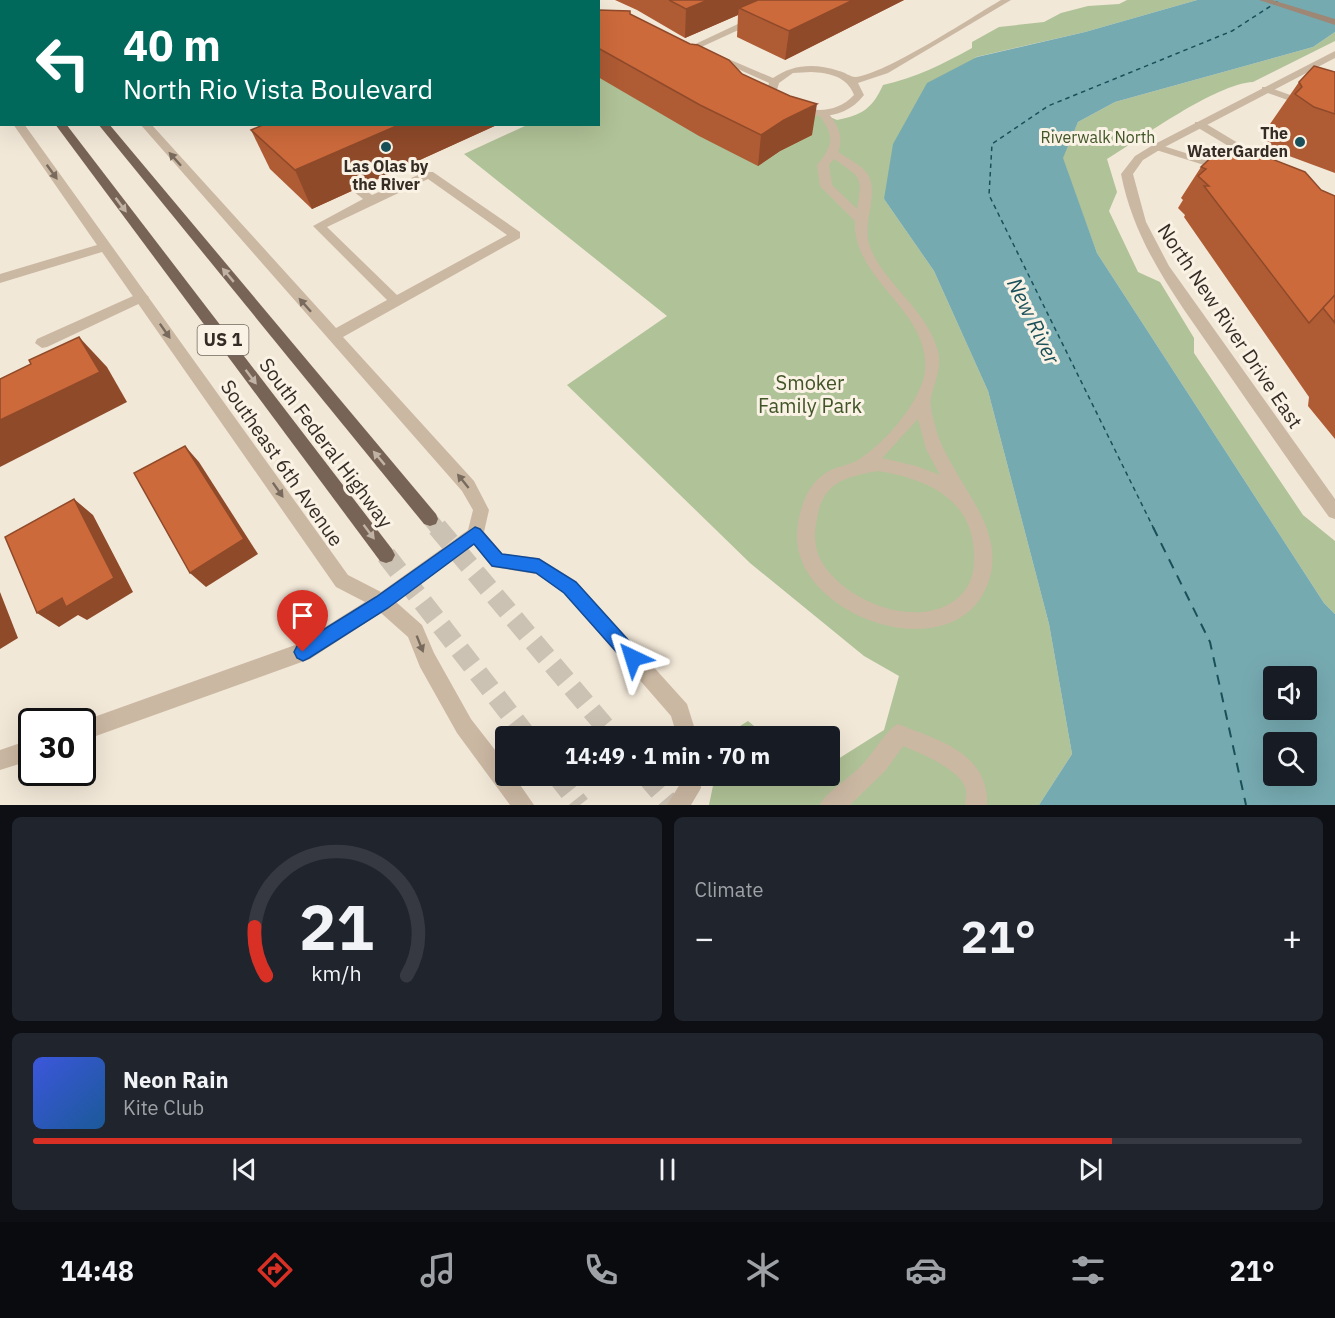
<!DOCTYPE html>
<html lang="en">
<head>
<meta charset="utf-8">
<style>
  body { margin:0; font-family:"IBM Plex Sans",sans-serif; background:#20242c; color:#f1f3f6; height:100vh; display:flex; flex-direction:column; font-size:22px; white-space:nowrap }
  * { box-sizing:border-box; margin:0 }
  p { font-size:20px; color:#9ea1a6 }
  .icon { flex:none; width:33px; height:33px; fill:none; stroke:currentColor; stroke-width:2; stroke-linecap:round; stroke-linejoin:round }
  .map { position:relative; height:805px; overflow:hidden }
  .side { display:flex; flex-direction:column; gap:12px; padding:12px; background:#0d0f14; flex:1 }
  .side>* { flex:none }
  .top-card { position:absolute; left:0px; top:0px; width:600px; height:126px; box-shadow:0 6px 24px #0002; background:#00695c; color:#fff; overflow:hidden }
  .controls { position:absolute; left:1263px; top:666px; display:grid; gap:12px }
  .controls a { display:grid; place-items:center; width:54px; height:54px; border-radius:6px; background:#171b24; box-shadow:0 6px 24px #0002; font-size:30px }
  .speed { position:absolute; left:18px; top:708px; display:flex; gap:12px; font-size:30px; font-weight:700; text-align:center }
  .speed>* { display:grid; place-content:center; width:78px; height:78px; border-radius:50%; background:#171b24; box-shadow:0 6px 24px #0002; line-height:1 }
  .speed .limit { border:3px solid #111; border-radius:9px; background:#fff; color:#111 }
  .pin { position:absolute; display:grid; place-items:center; width:51px; height:51px; color:#fff; margin:-62px -26px; border-radius:50% 50% 50% 0; rotate:-45deg; box-shadow:0 0 6px #0007 }
  .pin .icon { rotate:45deg }
  .me { position:absolute; width:66px; margin:-33px; rotate:319deg; stroke-linejoin:round; filter:drop-shadow(0 0 4px #0008) }
  .turn { display:flex; align-items:center; gap:21px; height:126px; padding:0 24px; font-size:27px }
  .turn .icon { width:78px; height:78px; stroke-width:2.5 }
  .turn b { display:block; font-size:42px; line-height:51px }
  .big { font-size:45px; font-weight:700; line-height:1.1 }
  .side .tile { flex:1; display:flex; flex-direction:column; justify-content:center; gap:9px; min-width:0; padding:0 21px; border-radius:9px; background:#20242c }
  .side .dial { align-items:center; gap:0 }
  .dial svg { height:156px; overflow:visible; fill:none; stroke:#363941; stroke-width:7; stroke-linecap:round; text-anchor:middle }
  .dial text { fill:#f1f3f6; stroke:none }
  .song { display:flex; align-items:center; gap:18px }
  .cover { width:72px; height:72px; border-radius:9px; background:linear-gradient(135deg,hsl(230 70% 55%),hsl(210 70% 35%)) }
  .played { height:6px; border-radius:3px; background:linear-gradient(90deg,#d93025 85%,#363941 85%) }
  .keys { display:flex; justify-content:space-around; direction:ltr }
  .heat { display:flex; justify-content:space-between; align-items:center; font-size:33px; direction:ltr }
  .side .tiles { flex:1; display:grid; gap:12px; grid-template-columns:1fr 1fr }
  .tile:last-child { grid-column:span 2 }
  .trip { position:absolute; left:495px; top:726px; width:345px; height:60px; border-radius:6px; background:#171b24; box-shadow:0 6px 24px #0002; font-weight:700; line-height:60px; text-align:center }
  .tabs { display:flex; height:96px; justify-content:space-around; align-items:center; background:#090b0e; color:#9ea1a6 }
  .tabs .icon { width:42px; height:42px }
  .tabs .on { color:#d93025 }
  .tabs b { font-size:27px; color:#f1f3f6 }
  .map>svg:first-child { display:block }
</style>
</head>
<body>
<div class="map">
<svg width="1335" height="805" viewBox="0 0 1335 805">
  <rect width="100%" height="100%" fill="#f2e8d8"/>
  <g fill="#b0c297">
    <path d="M1127,0H1197L1085,32L976,57L884,199L934,271L988,391L1049,624L1072,754L1039,805H709L715,776H830V764L884,730L899,676L864,656L750,563L567,385L667,316L464,154L527,125L598,124L599,25L624,29L837,120C862,115 872,109 883,85C915,78 943,64 972,48V42L999,27L1044,22L1061,13L1088,6L1119,4Z"/>
    <path d="M1335,32V41L1253,82C1215,84 1142,138 1107,159L1117,192L1109,211L1138,272L1160,282L1194,338V353L1303,515L1335,541V614L1324,603L1097,253L1062,158L1078,122L1115,102L1313,47Z"/>
    <polygon points="748,721 766,736 724,736"/>
  </g>
  <path fill="#76aab1" fill-rule="evenodd" d="M1197,0H1335V32L1313,47L1115,102L1078,122L1063,158L1097,253L1324,603L1335,614V805H1039L1072,754L1049,624L988,391L934,271L884,199L893,144L927,83L977,57L1085,32ZM1274,676H1306V710H1274ZM1274,742H1306V776H1274Z"/>
  <g fill="none" stroke-linecap="round" stroke-linejoin="round">
    <polyline stroke="#1a5059" stroke-width="1.5" stroke-dasharray="4.5 4" stroke-linecap="butt" points="1154,529 989,195 992,144 1048,106 1232,31 1280,0"/>
    <polyline stroke="#1a5059" stroke-width="2" stroke-dasharray="10 8" stroke-linecap="butt" points="1153,527 1210,642 1246,805"/>
    <polyline stroke="#ccc2b4" stroke-width="15" stroke-dasharray="15 8" stroke-linecap="butt" points="430,519 438,529"/>
    <g stroke="#ccc2b4" stroke-width="20" stroke-dasharray="20 10" stroke-linecap="butt">
      <polyline points="437,527 613,736"/>
      <polyline points="386,555 527,736"/>
      <polyline points="557,776 580,805"/>
      <polyline points="646,776 671,805"/>
    </g>
    <g fill="#cbb8a3" fill-rule="evenodd">
      <polygon points="448,0 459,0 447,2"/>
      <polygon points="1262,87 1268,87 1335,111 1335,117 1262,91"/>
      <path d="M818,110H826C836,123 845,135 838,152C847,158 859,164 866,172C881,191 862,221 869,244C882,283 924,306 937,348C943,366 935,380 931,397C929,405 933,418 935,425C948,481 1016,530 984,592C945,669 792,614 797,532C799,508 808,481 831,470C839,466 850,465 858,460C883,445 922,401 925,371C931,310 852,281 855,221L820,186L817,165C835,143 834,135 817,112ZM834,159C861,178 863,176 857,209L832,185L829,165ZM918,419L926,449L940,475L916,466L882,458ZM879,471C931,480 976,501 974,561C974,579 966,594 951,603C910,628 841,599 820,559C814,546 814,532 817,519C822,482 847,476 879,471Z"/>
      <polygon points="1195,122 1203,122 1243,146 1258,159 1256,161 1248,161 1235,150 1195,126"/>
      <polygon points="1157,144 1227,166 1229,168 1223,171 1153,149 1153,145"/>
      <polygon points="142,292 149,297 147,300 47,347 42,348 35,343 37,339"/>
      <path d="M898,724C938,740 989,753 987,805H965C965,800 967,795 966,790C962,770 920,753 903,746L886,770L850,805H820C826,792 850,778 861,766C872,755 887,729 898,724Z"/>
    </g>
    <g fill="#cbb8a3" fill-rule="evenodd">
      <polygon points="567,0 577,0 578,2 568,2"/>
      <path d="M1001,0H1011L888,73L858,83L864,95C840,127 790,120 767,90L769,83L711,57L719,55L773,78C793,64 815,63 839,71C844,72 851,77 855,77C884,75 972,17 1001,0ZM811,72C829,73 847,76 854,95C833,118 796,113 777,90L779,83L793,73Z"/>
      <polygon points="755,16 759,19 758,21 697,49 689,47"/>
      <path d="M1335,51V58L1161,149L1143,160L1133,174L1146,222L1169,266L1335,499V519L1329,517C1292,466 1257,415 1221,363C1180,303 1135,247 1121,174L1135,156L1153,145Z"/>
      <rect x="0" y="97" width="2" height="8"/>
      <path d="M13,124H24L348,575L381,592L468,530L473,510L462,491L140,124H151L336,328L387,300L313,226L363,199L353,191V187H361L372,195L425,172H433L520,232V238L343,337L474,481L489,510L484,532L503,554L539,558L576,581L687,704L697,736H677L671,716L564,593L536,574L492,567L474,545L396,602L422,625L434,653L471,719L506,764V776H514L534,805H510L457,733L420,667L408,637L381,613L310,659L82,741V722H80L298,644L365,602L336,587L102,252L0,283V274L97,245ZM428,179L507,235L397,295L327,227Z"/>
      <polygon points="32,739 32,760 0,770 0,750"/>
      <polygon points="680,776 701,776 701,788 691,805 667,805 680,784"/>
    </g>
    <polygon fill="#9e8775" fill-rule="evenodd" points="1259,0 1272,0 1335,19 1335,25"/>
    <g fill="#786456" fill-rule="evenodd">
      <polygon points="14,0 22,0 23,2 15,2"/>
      <polygon points="0,45 2,46 2,53 0,52"/>
      <polygon points="55,124 66,124 392,549 395,555 392,561 386,563 380,561"/>
      <polygon points="98,124 109,124 436,514 438,519 436,524 430,526 424,524"/>
    </g>
  </g>
  <g fill="#af5b34">
    <polygon points="615,0 904,0 785,60 737,37 738,15 685,38 637,10"/>
    <polygon points="598,10 630,14 742,74 812,135 780,151 758,166 699,136 598,77"/>
    <polygon points="1335,72 1335,173 1281,153 1264,140 1270,131 1268,127 1299,82"/>
    <polygon points="265,124 499,124 312,209 270,169 251,130"/>
    <polygon points="1201,167 1321,190 1335,196 1335,439 1308,406 1309,397 1184,217 1185,215 1178,208 1183,200 1181,198"/>
  </g>
  <g fill="#8f4a2a">
    <polygon points="98,0 120,0 121,2 92,2"/>
    <polygon points="244,0 318,0 318,2 239,2"/>
    <polygon points="708,0 772,0 739,8 738,15 685,38 686,9"/>
    <polygon points="853,0 904,0 785,60 789,31"/>
    <polygon points="817,104 812,135 780,151 758,166 761,135 784,120"/>
    <polygon points="401,124 499,124 312,209 295,170"/>
    <polygon points="79,337 107,367 127,402 0,467 0,420"/>
    <polygon points="185,446 199,462 258,554 206,587 190,573"/>
    <polygon points="74,499 93,515 133,592 87,620 78,615 59,627 37,613 62,598"/>
    <polygon points="0,592 18,638 0,649"/>
  </g>
  <g fill="#cc6a3c" stroke="#8f4a2a" stroke-width="1.5">
    <polygon points="64,0 98,0 92,2 66,2"/>
    <polygon points="133,0 244,0 239,2 127,2"/>
    <polygon points="325,0 426,0 429,2 327,2"/>
    <polygon points="463,0 478,0 480,2 459,2"/>
    <polygon points="669,0 708,0 686,9"/>
    <polygon points="758,0 853,0 789,31 739,8"/>
    <polygon points="598,10 630,11 630,14 690,44 698,45 729,60 742,74 790,96 817,104 784,120 761,135 700,105 598,48"/>
    <polygon points="1314,66 1335,72 1335,114 1314,107 1295,94 1302,87 1299,82"/>
    <polygon points="265,124 401,124 295,170 251,130"/>
    <polygon points="1239,146 1305,172 1321,190 1335,196 1335,295 1309,323 1204,186 1209,186 1198,176 1206,169 1201,167 1222,147"/>
    <polygon points="1335,295 1335,323 1323,308"/>
    <polygon points="79,337 100,372 0,420 0,379 31,364 29,360"/>
    <polygon points="185,446 244,539 190,573 134,473"/>
    <polygon points="74,499 114,578 66,607 62,598 37,613 5,537"/>
  </g>
  <defs><path id="oneway-solid" d="M-6-.8H1V-3.2L6.5 0L1 3.2V.8H-6Z" transform="scale(1.5)"/></defs>
  <g fill="#786b5e">
    <use href="#oneway-solid" transform="translate(175 159) rotate(-132)"/>
    <use href="#oneway-solid" transform="translate(52 172) rotate(54)"/>
    <use href="#oneway-solid" transform="translate(305 305) rotate(-132)"/>
    <use href="#oneway-solid" transform="translate(165 331) rotate(55)"/>
    <use href="#oneway-solid" transform="translate(463 481) rotate(-129)"/>
    <use href="#oneway-solid" transform="translate(278 490) rotate(55)"/>
    <use href="#oneway-solid" transform="translate(420 644) rotate(68)"/>
  </g>
  <g fill="#c0b2a4">
    <use href="#oneway-solid" transform="translate(121 205) rotate(53)"/>
    <use href="#oneway-solid" transform="translate(228 275) rotate(-130)"/>
    <use href="#oneway-solid" transform="translate(251 377) rotate(53)"/>
    <use href="#oneway-solid" transform="translate(379 458) rotate(-130)"/>
    <use href="#oneway-solid" transform="translate(369 532) rotate(53)"/>
  </g>
  <polygon fill="#1a73e8" stroke="#114b97" stroke-width="1.5" points="475,527 480,529 502,554 539,559 576,582 639,652 642,658 639,664 633,667 627,664 564,593 536,573 492,566 474,544 388,608 309,658 303,661 297,658 294,652 297,646 376,597"/>
  <g fill="#1a5059" stroke="#faf2e4" stroke-width="2">
    <circle cx="1300" cy="142" r="6"/>
    <circle cx="386" cy="147" r="6"/>
  </g>
  <g text-anchor="middle" stroke-width="6" stroke-linejoin="round" paint-order="stroke">
    <g font-size="16" font-weight="bold" fill="#352c26" stroke="#faf2e4" text-anchor="end">
      <text x="1288" y="139">The<tspan x="1288" dy="18">WaterGarden</tspan></text>
      <text x="386" y="172" text-anchor="middle">Las Olas by<tspan x="386" dy="18">the River</tspan></text>
    </g>
    <g font-size="16" fill="#415528" stroke="#faf2e4">
      <text x="1098" y="143">Riverwalk North</text>
    </g>
    <rect fill="#faf2e4" stroke="#70675f" stroke-width="1.5" x="197.5" y="325" width="51" height="30" rx="4.5"/>
    <g font-size="18" font-weight="bold" fill="#352c26">
      <text x="223" y="346">US 1</text>
    </g>
    <g font-size="20" fill="#352c26" stroke="#faf2e4">
      <text transform="translate(1230 326) rotate(56)" y="7">North New River Drive East</text>
      <text transform="translate(326 443) rotate(53)" y="7">South Federal Highway</text>
      <text transform="translate(282 463) rotate(55)" y="7">Southeast 6th Avenue</text>
    </g>
    <g font-size="20" fill="#415528" stroke="#faf2e4">
      <text x="810" y="390">Smoker<tspan x="810" dy="23">Family Park</tspan></text>
    </g>
    <g font-size="21" font-style="italic" fill="#1a5059" stroke="#faf2e4">
      <text transform="translate(1033 321) rotate(64)" y="7">New River</text>
    </g>
  </g>
</svg>
<div class="controls">
<a><svg class="icon" aria-label="sound" viewBox="0 0 24 24"><path d="M4 9h4l5-4v14l-5-4H4zM17 9q2 3 0 6"/></svg></a>
<a><svg class="icon" aria-label="search" viewBox="0 0 24 24"><circle cx="10" cy="10" r="6"/><path d="M15 15l6 6"/></svg></a>
</div>
<div class="speed"><div class="limit">30</div></div>
<div class="pin" style="left:303px;top:652px;background:#d93025"><svg class="icon" aria-label="arrive" viewBox="0 0 24 24"><path d="M6 21V4h12l-3 4 3 4H6"/></svg></div>
<svg class="me" style="left:633px;top:658px" viewBox="-20 -20 40 40"><path d="M0-17L14 15 0 8-14 15z" fill="#1a73e8" stroke="#fff" stroke-width="4"/></svg>
<div class="trip">14:49 · 1 min · 70 m</div>
<div class="top-card">
<div class="turn"><svg class="icon" aria-label="left" viewBox="0 0 24 24"><path d="M17 20v-9H6M10 6l-5 5 5 5"/></svg><div><b>40 m</b>North Rio Vista Boulevard</div></div>
</div>
</div>
<section class="side">
<div class="tiles">
<div class="tile dial"><svg viewBox="0 0 100 80">
<path d="M14 69A42 42 0 1 1 86 69"/>
<path d="M14 69A42 42 0 0 1 8 44" stroke="#d93025"/>
<text x="50" y="56" font-size="32" font-weight="700">21</text>
<text x="50" y="72" font-size="11">km/h</text>
</svg></div>
<div class="tile"><p>Climate</p>
<div class="heat"><a>−</a><b class="big">21°</b><a>+</a></div>
</div>
<div class="tile">
<div class="song"><i class="cover"></i><div><b>Neon Rain</b><p>Kite Club</p></div></div>
<div class="played"></div>
<div class="keys"><svg class="icon" aria-label="previous" viewBox="0 0 24 24"><path d="M18 5L8 12l10 7zM5 5v14"/></svg><svg class="icon" aria-label="pause" viewBox="0 0 24 24"><path d="M8 5v14M16 5v14"/></svg><svg class="icon" aria-label="next" viewBox="0 0 24 24"><path d="M6 5l10 7-10 7zM19 5v14"/></svg></div>
</div>
</div>
</section>
<nav class="tabs">
<b>14:48</b>
<svg class="icon on" aria-label="directions" viewBox="0 0 24 24"><path d="M12 3l9 9-9 9-9-9zM9 14v-3h6M13 9l2 2-2 2"/></svg>
<svg class="icon" aria-label="music" viewBox="0 0 24 24"><path d="M9 18V5l10-2v13"/><circle cx="6" cy="18" r="3"/><circle cx="16" cy="16" r="3"/></svg>
<svg class="icon" aria-label="phone" viewBox="0 0 24 24"><path d="M5 4h4l2 5-3 2q2 4 5 5l2-3 5 2v4C11 20 4 13 5 4z"/></svg>
<svg class="icon" aria-label="climate" viewBox="0 0 24 24"><path d="M12 3v18M4 7l16 10M4 17L20 7"/></svg>
<svg class="icon" aria-label="car" viewBox="0 0 24 24"><path d="M5 17H2v-5l4-1 3-4h7l3 4 3 1v5h-3M9 17h6M6 11h13"/><circle cx="7" cy="17" r="2"/><circle cx="17" cy="17" r="2"/></svg>
<svg class="icon" aria-label="filters" viewBox="0 0 24 24"><path d="M4 7h16M4 17h16"/><circle cx="9" cy="7" r="2"/><circle cx="15" cy="17" r="2"/></svg>
<b>21°</b>
</nav>
</body>
</html>
